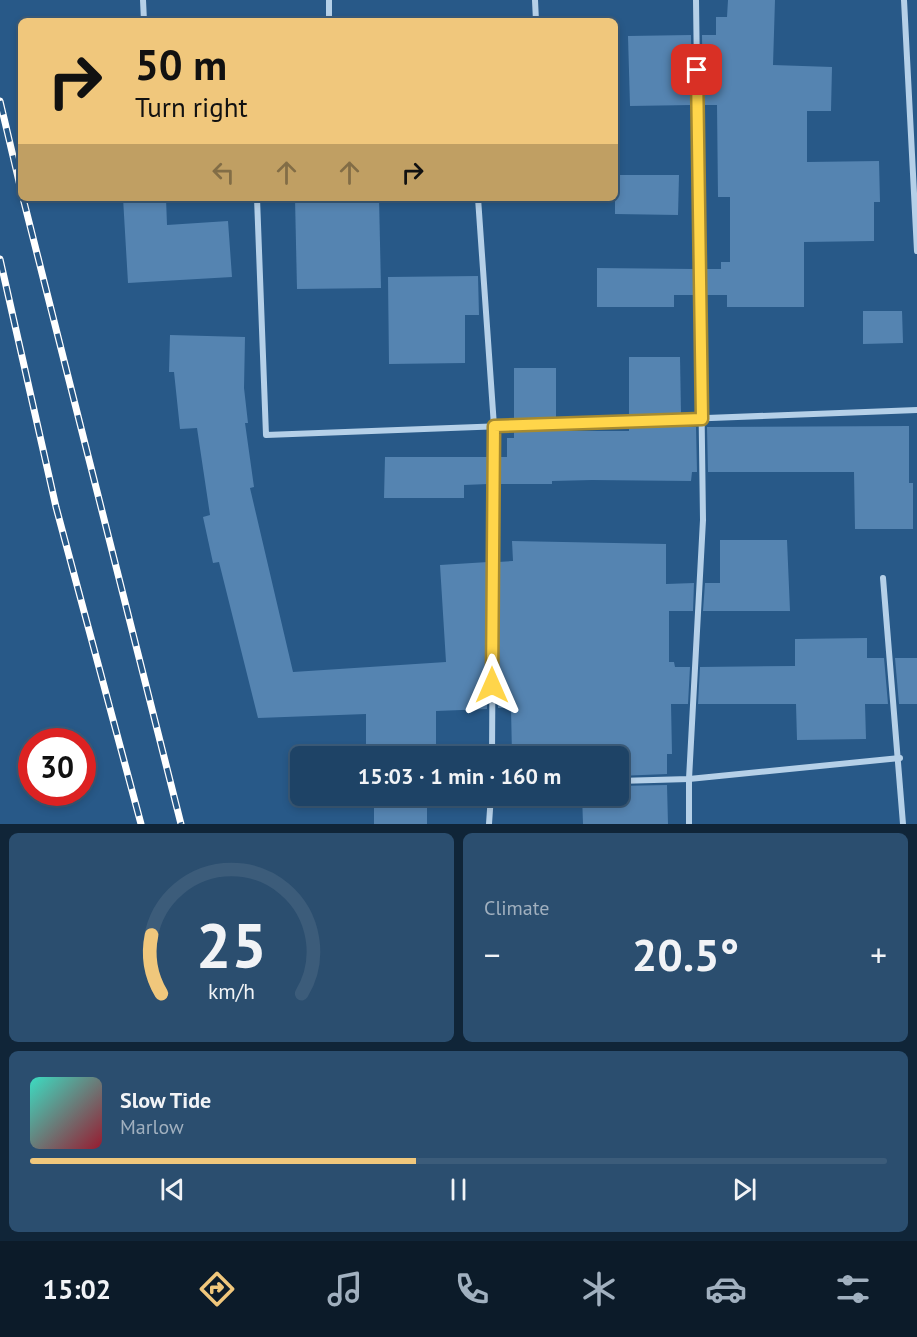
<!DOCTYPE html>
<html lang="en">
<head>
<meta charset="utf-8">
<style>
  body { margin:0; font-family:"PT Sans",sans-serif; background:#2b4e6f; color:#f1f3f6; height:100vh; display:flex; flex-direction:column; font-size:22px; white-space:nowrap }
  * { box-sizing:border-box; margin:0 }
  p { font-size:20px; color:#a1b0bf }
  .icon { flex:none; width:33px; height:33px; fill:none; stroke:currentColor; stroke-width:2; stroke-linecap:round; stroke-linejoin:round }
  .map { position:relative; height:824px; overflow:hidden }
  .sheet { display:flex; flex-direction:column; gap:9px; padding:9px; background:#102538; flex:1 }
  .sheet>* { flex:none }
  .banner { position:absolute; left:18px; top:18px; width:600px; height:183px; border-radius:9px; box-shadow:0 3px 9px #0003,0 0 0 2px #3c5c7a; background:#f0c77c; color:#111; overflow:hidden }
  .speed { position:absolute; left:18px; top:728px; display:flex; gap:12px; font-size:30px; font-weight:700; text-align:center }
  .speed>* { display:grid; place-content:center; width:78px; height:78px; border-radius:50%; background:#1e4366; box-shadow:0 3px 9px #0003,0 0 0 2px #3c5c7a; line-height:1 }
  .speed .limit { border:9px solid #d22; background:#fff; color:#111 }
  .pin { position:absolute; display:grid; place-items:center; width:51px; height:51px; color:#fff; margin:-26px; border-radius:12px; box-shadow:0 3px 9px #0006 }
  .me { position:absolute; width:66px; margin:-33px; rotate:0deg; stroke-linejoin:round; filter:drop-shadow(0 0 4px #0008) }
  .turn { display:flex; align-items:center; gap:21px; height:126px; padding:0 18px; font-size:27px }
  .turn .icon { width:78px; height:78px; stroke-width:2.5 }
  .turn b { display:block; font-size:42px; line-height:51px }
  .lanes { display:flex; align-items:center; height:57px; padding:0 18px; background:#0003; justify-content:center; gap:30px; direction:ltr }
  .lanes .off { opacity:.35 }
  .big { font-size:45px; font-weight:600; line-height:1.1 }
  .sheet .tile { flex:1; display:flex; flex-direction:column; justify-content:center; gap:9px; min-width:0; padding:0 21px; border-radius:9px; background:#2b4e6f }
  .sheet .dial { align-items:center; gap:0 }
  .dial svg { height:156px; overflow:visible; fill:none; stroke:#3c5c7a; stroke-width:7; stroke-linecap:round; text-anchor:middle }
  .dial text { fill:#f1f3f6; stroke:none }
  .song { display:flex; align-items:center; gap:18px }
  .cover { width:72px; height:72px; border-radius:9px; background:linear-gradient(135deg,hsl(170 70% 55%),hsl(350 70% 35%)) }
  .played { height:6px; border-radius:3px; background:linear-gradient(90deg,#f0c77c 45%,#3c5c7a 45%) }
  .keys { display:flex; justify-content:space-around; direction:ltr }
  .heat { display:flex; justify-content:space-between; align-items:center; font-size:33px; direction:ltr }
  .sheet .tiles { flex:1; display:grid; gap:9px; grid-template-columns:1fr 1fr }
  .tile:last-child { grid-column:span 2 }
  .trip { position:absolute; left:290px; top:746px; width:339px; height:60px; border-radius:9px; background:#1e4366; box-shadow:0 3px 9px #0003,0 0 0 2px #3c5c7a; font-weight:600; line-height:60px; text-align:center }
  .menu { display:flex; height:96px; justify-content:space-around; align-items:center; background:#0c1b29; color:#a1b0bf }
  .menu .icon { width:42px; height:42px }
  .menu .selected { color:#f0c77c }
  .menu b { font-size:27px; color:#f1f3f6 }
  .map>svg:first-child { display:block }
</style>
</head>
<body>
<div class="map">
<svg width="917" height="824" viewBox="0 0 917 824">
  <rect width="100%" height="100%" fill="#285988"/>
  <g fill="#5584b1">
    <polygon points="728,0 775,0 773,65 832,67 831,111 807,111 807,162 879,161 880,202 874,202 874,241 804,242 804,307 727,307 727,295 705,295 705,269 721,269 721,262 730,262 730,197 718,197 717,105 703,105 702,35 716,35 716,17 727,17"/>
    <polygon points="691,35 692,105 630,106 628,36"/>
    <polygon points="615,175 679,175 678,215 615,214"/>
    <polygon points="123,198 166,198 167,225 228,221 232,277 128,283"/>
    <polygon points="295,198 379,198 381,288 297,289"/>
    <polygon points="597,268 694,269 695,295 674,295 674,307 597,307"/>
    <polygon points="478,276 479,315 465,315 465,363 389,364 388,277"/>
    <polygon points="863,311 902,311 903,343 863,344"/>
    <polygon points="170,335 245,337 244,388 248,423 245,423 254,487 250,488 293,672 446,662 440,565 488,562 487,709 436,711 436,756 366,756 366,714 258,718 219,562 213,563 203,517 210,515 197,428 180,429 174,372 169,372"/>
    <polygon points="629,357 680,357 681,414 629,416"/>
    <polygon points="514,368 556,368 556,419 514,420"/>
    <polygon points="681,424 681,427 696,427 697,472 692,472 691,481 592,480 552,481 552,484 499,484 499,457 507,457 507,438 514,438 514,431 629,431 629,426"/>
    <polygon points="909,426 909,483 913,483 913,529 855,529 854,472 708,472 707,427"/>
    <polygon points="385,457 489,457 488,484 464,485 464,498 384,498"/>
    <polygon points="720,540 787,540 790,611 703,611 705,583 720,583"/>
    <polygon points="512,541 666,544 666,584 694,583 693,611 669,611 669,662 674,662 675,667 690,667 688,704 671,704 672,754 667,754 667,774 618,776 618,756 512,756 511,708 498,708 498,562 513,561"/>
    <polygon points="867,638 867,658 884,658 888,704 865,704 866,739 797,740 796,704 698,704 700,667 795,666 795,639"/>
    <polygon points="895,658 917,658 917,704 899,704"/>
    <polygon points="667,785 668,824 583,824 582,795 618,795 618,786"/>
    <polygon points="366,795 436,795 436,807 427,807 427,824 374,824 374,807 366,807"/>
  </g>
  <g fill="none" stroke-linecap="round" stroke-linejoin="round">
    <g stroke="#b5d0e8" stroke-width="6">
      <polyline points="143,0 144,21"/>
      <polyline points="329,0 329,21"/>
      <polyline points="535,0 536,21"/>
      <polyline points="904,0 917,251"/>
      <polyline points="257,198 266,435 917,410"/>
      <polyline points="478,198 494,426 492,756"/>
      <polyline points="883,578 903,824"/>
      <polyline points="618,781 689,779 900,758"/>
      <polyline points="489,824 491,795"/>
      <polyline points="689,824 689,779 703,520 696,0"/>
    </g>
    <defs>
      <g id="rail">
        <polyline points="0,101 21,190"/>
        <polyline points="23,198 181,824"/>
        <polyline points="0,259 56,507 141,824"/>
      </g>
    </defs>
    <use href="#rail" stroke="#fff" stroke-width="7"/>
    <use href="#rail" stroke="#285988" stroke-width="4.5" stroke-dasharray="14" stroke-linecap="butt"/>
  </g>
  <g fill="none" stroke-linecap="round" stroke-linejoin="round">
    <defs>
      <polyline id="route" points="492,685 494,426 702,419 697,70"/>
    </defs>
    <use href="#route" stroke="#a68a30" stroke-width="15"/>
    <use href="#route" stroke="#ffd54a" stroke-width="10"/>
  </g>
</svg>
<div class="speed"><div class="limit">30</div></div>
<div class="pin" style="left:697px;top:70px;background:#d93025"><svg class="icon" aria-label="arrive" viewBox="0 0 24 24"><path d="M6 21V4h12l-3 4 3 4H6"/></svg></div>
<svg class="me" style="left:492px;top:685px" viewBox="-20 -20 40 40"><path d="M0-17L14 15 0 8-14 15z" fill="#ffd54a" stroke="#fff" stroke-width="4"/></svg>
<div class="trip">15:03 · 1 min · 160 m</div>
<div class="banner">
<div class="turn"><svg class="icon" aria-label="right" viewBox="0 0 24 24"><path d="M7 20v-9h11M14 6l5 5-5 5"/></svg><div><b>50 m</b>Turn right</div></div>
<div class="lanes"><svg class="icon off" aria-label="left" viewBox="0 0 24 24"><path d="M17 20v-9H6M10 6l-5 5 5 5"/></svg><svg class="icon off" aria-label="ahead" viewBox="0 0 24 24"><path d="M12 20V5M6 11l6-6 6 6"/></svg><svg class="icon off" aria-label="ahead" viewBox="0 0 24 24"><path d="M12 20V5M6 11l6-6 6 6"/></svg><svg class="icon" aria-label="right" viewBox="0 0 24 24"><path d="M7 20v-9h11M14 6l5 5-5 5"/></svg></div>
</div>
</div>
<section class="sheet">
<div class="tiles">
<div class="tile dial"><svg viewBox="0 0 100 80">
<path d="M14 69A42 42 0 1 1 86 69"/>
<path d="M14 69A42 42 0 0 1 9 39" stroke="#f0c77c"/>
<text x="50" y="56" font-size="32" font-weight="700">25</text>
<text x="50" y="72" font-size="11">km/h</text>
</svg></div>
<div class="tile"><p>Climate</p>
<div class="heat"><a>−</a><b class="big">20.5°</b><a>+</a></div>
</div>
<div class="tile">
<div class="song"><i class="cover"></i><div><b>Slow Tide</b><p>Marlow</p></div></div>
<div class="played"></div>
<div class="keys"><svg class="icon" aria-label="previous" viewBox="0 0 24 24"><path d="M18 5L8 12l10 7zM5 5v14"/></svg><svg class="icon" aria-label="pause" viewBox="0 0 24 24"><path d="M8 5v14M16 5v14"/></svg><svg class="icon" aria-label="next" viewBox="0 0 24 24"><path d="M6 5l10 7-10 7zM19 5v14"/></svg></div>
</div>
</div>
</section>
<nav class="menu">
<b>15:02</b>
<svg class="icon selected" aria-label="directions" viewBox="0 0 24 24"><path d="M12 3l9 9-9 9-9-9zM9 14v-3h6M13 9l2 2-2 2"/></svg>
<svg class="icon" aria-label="music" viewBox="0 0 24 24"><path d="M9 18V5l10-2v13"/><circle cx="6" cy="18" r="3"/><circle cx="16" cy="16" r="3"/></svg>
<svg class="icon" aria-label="phone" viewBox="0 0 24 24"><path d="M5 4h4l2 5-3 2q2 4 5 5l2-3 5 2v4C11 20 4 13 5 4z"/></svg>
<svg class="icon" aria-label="climate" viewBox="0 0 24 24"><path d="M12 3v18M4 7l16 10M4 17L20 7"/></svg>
<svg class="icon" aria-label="car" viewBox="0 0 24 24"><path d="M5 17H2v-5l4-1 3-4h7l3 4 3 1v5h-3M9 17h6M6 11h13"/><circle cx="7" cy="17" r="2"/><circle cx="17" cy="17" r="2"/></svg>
<svg class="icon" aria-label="filters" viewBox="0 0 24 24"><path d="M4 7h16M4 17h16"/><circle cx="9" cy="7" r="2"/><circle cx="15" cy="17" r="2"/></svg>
</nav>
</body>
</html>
